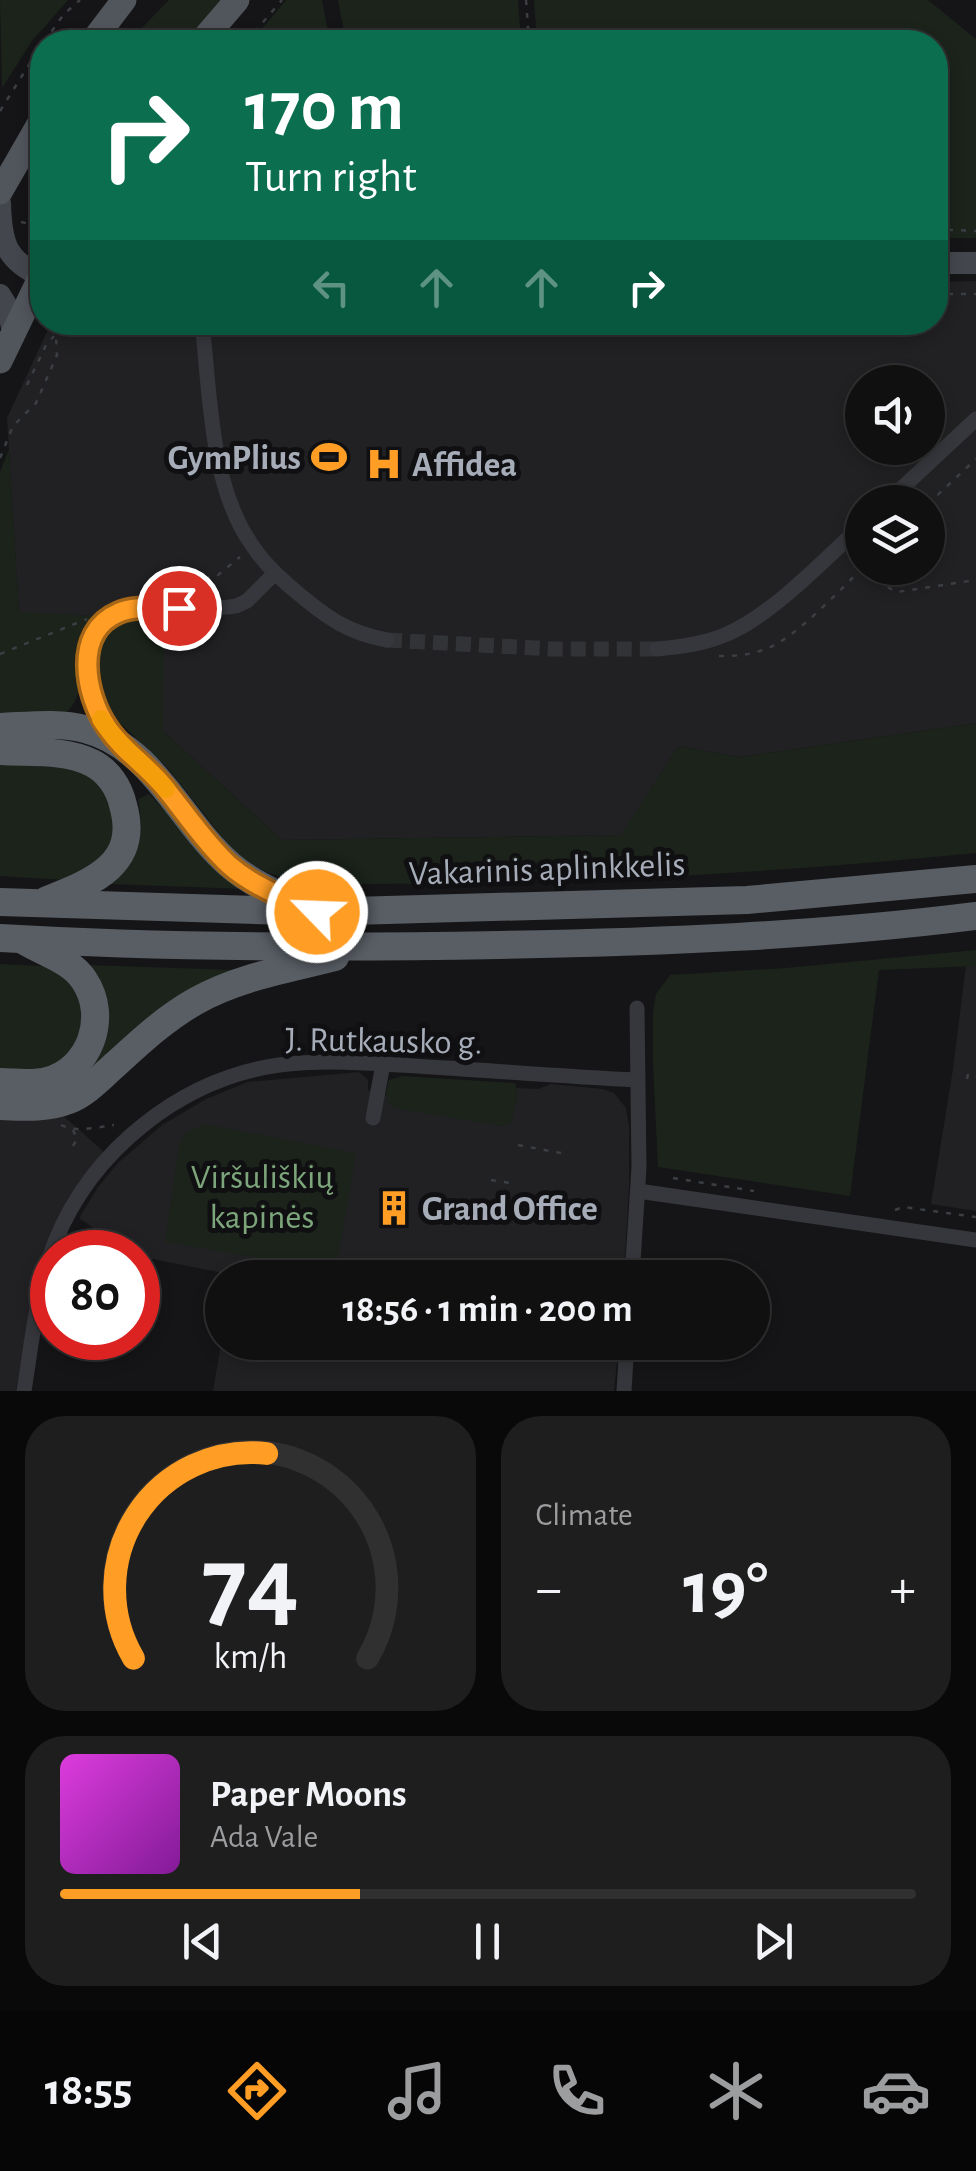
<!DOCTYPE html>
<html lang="en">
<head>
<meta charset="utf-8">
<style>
  body { margin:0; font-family:"Alegreya Sans",sans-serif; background:#1e1e1f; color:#f1f3f6; height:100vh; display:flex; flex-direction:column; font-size:38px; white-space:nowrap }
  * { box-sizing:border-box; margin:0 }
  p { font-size:32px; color:#9c9d9f }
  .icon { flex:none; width:55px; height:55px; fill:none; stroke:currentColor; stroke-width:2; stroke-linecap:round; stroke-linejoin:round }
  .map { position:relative; height:1391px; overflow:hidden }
  .drawer { display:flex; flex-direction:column; gap:25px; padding:25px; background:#090909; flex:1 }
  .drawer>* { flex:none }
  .banner { position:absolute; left:30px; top:30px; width:918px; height:305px; border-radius:40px; box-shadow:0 5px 15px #0003,0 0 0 2px #303031; background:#0b6e4f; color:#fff; overflow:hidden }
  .buttons { position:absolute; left:845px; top:365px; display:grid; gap:20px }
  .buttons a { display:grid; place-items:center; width:100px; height:100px; border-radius:50%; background:#101011; box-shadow:0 5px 15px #0003,0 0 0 2px #303031; font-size:50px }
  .speed { position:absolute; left:30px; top:1230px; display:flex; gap:20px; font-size:50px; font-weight:700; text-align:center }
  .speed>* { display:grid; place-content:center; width:130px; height:130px; border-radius:50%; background:#101011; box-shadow:0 5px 15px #0003,0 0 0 2px #303031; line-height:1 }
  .speed .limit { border:15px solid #d22; background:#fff; color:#111 }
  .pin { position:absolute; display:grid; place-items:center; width:85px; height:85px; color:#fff; margin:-42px; border:5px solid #fff; border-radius:50%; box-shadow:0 2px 10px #0007 }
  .me { position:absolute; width:110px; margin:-55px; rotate:294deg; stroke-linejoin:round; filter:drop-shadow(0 0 8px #0008) }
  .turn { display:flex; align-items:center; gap:35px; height:210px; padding:0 50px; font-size:45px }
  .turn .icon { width:130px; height:130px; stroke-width:2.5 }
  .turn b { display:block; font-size:70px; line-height:85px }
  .lanes { display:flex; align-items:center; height:95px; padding:0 50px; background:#0003; justify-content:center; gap:50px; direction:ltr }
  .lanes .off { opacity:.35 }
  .big { font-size:75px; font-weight:600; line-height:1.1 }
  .drawer .tile { flex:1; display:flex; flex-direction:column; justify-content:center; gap:15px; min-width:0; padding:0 35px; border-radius:40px; background:#1e1e1f }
  .drawer .dial { align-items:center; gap:0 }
  .dial svg { height:260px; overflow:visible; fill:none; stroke:#303031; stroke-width:7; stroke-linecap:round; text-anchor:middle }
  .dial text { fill:#f1f3f6; stroke:none }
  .song { display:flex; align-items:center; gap:30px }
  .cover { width:120px; height:120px; border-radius:15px; background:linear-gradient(135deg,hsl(300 70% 55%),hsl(290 70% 35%)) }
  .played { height:10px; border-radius:5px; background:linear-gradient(90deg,#ff9d25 35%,#303031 35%) }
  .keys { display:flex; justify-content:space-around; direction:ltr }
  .heat { display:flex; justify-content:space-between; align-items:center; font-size:55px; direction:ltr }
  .drawer .tiles { flex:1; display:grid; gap:25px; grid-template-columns:1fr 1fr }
  .tile:last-child { grid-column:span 2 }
  .trip { position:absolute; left:205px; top:1260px; width:565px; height:100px; border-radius:50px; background:#101011; box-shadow:0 5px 15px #0003,0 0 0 2px #303031; font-weight:600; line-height:100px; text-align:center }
  .menu { display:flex; height:160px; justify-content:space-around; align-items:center; background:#060607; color:#9c9d9f }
  .menu .icon { width:70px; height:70px }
  .menu .active { color:#ff9d25 }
  .menu b { font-size:45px; color:#f1f3f6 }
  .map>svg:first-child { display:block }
</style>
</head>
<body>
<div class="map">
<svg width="976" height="1391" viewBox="0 0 976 1391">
  <rect width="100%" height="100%" fill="#151517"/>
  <g fill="#212124" fill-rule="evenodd">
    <path d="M976,281V723L739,757L678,746L622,835L282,840L163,731V619L19,613L7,418L51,323L935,322V282ZM862,382H928V448H862ZM862,502H928V568H862Z"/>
    <polygon points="966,966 976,966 976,1211 931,1204 953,1069"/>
    <polygon points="359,1072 368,1080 368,1090 501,1126 511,1123 517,1088 538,1089 551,1084 603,1089 614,1093 626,1108 629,1127 629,1188 624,1277 233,1277 233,1275 138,1256 138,1252 128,1252 79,1218 98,1187 118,1163 162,1125 206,1099 248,1082"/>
    <polygon points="60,1113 104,1152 32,1303 16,1391 0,1391 0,1114"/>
    <polygon points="222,1338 222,1342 619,1343 614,1391 213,1391"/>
  </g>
  <g fill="#1b231b">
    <polygon points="0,0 68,0 32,41 2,88"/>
    <polygon points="169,0 223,0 187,42 128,42"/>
    <polygon points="286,0 322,0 330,42 251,42"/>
    <polygon points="338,0 518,0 521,42 346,42"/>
    <polygon points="534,0 928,0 976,39 976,238 935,238 935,42 537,42"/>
    <path d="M9,449L19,612L96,616C89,625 82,633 80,644C75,670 88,696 64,714L0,715V472Z"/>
    <path d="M136,617L164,619L163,731L282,840L621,835L678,746L739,757L976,723V853C813,869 651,880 488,882C444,883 401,884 358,884C343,883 327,885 312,883C280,880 252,869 230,847L167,767L106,710C100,696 99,685 100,670C100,640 103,626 136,617Z"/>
    <polygon points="0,762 79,769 107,788 118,821 108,857 64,880 0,876"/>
    <path d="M149,794L219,867L245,889L109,884C137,861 145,834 138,799Z"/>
    <polygon points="976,950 976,966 879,970 850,1196 658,1167 653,1065 653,1012 656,994 670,975 786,968"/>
    <polygon points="0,964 44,966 61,971 83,995 87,1031 54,1069 0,1072"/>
    <path d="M87,965L235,970L78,1083C84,1074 92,1066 98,1056C118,1025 109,992 87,965Z"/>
    <path d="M402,1076L515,1083L518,1095L511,1124L501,1126L393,1108C383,1099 386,1092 389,1080Z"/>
    <polygon points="204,1124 356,1153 336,1271 165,1242 179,1146 185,1133"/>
  </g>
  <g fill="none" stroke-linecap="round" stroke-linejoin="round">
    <polyline stroke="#323337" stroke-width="15" stroke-dasharray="15 8" stroke-linecap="butt" points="387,640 552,649 657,649"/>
    <g stroke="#3b3f44" stroke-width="2.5" stroke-dasharray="5 8" stroke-linecap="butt">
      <polyline points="526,0 529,42"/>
      <polyline points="44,42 64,14 80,0"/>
      <polyline points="246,42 282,0"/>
      <polyline points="0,111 42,44"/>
      <polyline points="21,222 42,227"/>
      <polyline points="935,229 976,231"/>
      <polyline points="935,294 976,294"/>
      <polyline points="27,385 46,345 54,336"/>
      <polyline points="0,458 13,426 36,403 57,355 56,336 60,322"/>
      <polyline points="928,504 976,459"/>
      <polyline points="870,568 889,588 897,592 976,580"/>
      <polyline points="169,592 179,584 218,575 240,557"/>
      <polyline points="0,654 87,619"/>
      <path d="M719,656C736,656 750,655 766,649C797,637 838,591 863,568"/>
      <polyline points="967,1079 968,1074 976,1076"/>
      <path d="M61,1125C77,1133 97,1127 114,1125"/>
      <polyline points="518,1145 561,1153"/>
      <polyline points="73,1146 77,1139 73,1130"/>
      <polyline points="673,1178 754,1191"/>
      <polyline points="491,1180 510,1183"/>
      <polyline points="895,1210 903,1207 976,1217"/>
    </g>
    <g stroke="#36373c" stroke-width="15">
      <path d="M202,322C210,393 210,486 252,545C265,565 282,580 300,595C329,619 349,633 387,640"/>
      <polyline points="887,502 976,419"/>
      <path d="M657,649C680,647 705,644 727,634C772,615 825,559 862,525"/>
      <path d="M113,736C96,713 89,692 88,664C88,583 185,616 236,606L247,601L275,573"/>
      <polyline points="373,1118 383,1064"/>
      <polyline points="638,1191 976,1240"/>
      <polyline points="632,1278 639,1167 637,1008"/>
      <path d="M24,1391C32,1341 37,1289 55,1242C92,1150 181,1079 279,1065C334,1058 391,1065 447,1068C510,1072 574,1077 637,1080"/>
      <polyline points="624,1391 627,1342"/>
    </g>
    <g stroke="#43474d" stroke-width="22">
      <path d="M0,203C1,241 5,260 41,276"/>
      <polyline points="935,263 976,263"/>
      <polyline points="0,295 8,308 13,332"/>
    </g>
    <g stroke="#51555c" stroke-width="25">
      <polyline points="92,42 124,0"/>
      <polyline points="201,42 237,0"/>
      <polyline points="0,192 42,119"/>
      <polyline points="0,361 42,274"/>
    </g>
    <g stroke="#595e65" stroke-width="28">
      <path d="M0,727C28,726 58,722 85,729C154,747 180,822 230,865C252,884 279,895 305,907"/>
      <path d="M0,751C29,753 65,749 92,763C108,771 119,787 123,805C140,864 93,882 47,900"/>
      <polyline points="0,902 317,912 747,900 976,879"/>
      <path d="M0,938C166,948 333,948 500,945C658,942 818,936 976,916"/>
      <path d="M0,1082C15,1082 32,1085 47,1081C90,1070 109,1017 84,980C72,961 45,953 26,942"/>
      <path d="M0,1106C23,1107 46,1109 69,1100C87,1093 102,1076 117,1063C142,1040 166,1018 196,1001C238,977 289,969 335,957"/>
    </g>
  </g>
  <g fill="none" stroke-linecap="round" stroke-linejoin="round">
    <defs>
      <path id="route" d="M179,608C160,609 135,605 118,613C73,632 85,695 107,727C121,749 143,763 160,782C183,809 203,841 229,865C254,887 287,899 317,912"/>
    </defs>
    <use href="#route" stroke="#a66618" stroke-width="25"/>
    <use href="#route" stroke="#ff9d25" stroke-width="18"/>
    <path stroke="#f59e0b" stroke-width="18" d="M101,719C118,746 145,764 166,789"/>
  </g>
  <defs>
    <symbol id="stadium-bare" viewBox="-9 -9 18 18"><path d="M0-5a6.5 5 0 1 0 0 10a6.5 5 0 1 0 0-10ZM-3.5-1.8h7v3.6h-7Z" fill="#ff9d25" stroke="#101012" stroke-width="2.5" paint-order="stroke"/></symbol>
    <symbol id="hospital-bare" viewBox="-9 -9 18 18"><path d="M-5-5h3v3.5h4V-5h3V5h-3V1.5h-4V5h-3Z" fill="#ff9d25" stroke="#101012" stroke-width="2.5" paint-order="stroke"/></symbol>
    <symbol id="building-bare" viewBox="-9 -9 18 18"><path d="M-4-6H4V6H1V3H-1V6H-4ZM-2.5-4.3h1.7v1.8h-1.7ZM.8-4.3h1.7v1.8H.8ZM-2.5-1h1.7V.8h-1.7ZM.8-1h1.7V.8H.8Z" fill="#ff9d25" stroke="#101012" stroke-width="2.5" paint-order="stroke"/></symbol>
  </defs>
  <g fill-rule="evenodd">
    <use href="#stadium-bare" x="304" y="432" width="50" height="50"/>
    <use href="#hospital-bare" x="359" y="439" width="50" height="50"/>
    <use href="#building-bare" x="369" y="1183" width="50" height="50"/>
  </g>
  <g text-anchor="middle" stroke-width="10" stroke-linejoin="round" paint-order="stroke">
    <g font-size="35" font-weight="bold" fill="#a6adb9" stroke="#101012" text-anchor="start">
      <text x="301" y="469" text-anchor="end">GymPlius</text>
      <text x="412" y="476">Affidea</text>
      <text x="422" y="1220">Grand Office</text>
    </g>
    <g font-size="35" fill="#a6adb9" stroke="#101012">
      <text transform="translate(547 868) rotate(-2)" y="12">Vakarinis aplinkkelis</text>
      <text transform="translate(384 1040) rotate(1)" y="12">J. Rutkausko g.</text>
    </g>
    <g font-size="35" fill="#7da57b" stroke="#101012">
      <text x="262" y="1188">Viršuliškių<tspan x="262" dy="40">kapinės</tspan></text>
    </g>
  </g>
</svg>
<div class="buttons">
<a><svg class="icon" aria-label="sound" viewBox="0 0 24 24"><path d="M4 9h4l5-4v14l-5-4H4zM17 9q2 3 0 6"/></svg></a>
<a><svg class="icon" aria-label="layers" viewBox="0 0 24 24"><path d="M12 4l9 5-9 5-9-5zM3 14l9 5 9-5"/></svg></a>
</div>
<div class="speed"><div class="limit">80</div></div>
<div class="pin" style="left:179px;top:608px;background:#d93025"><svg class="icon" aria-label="arrive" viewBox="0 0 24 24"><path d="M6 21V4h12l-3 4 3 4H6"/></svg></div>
<svg class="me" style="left:317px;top:912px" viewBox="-20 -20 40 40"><circle r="17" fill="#ff9d25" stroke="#fff" stroke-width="3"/><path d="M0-11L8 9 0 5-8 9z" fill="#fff"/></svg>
<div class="trip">18:56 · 1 min · 200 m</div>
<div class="banner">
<div class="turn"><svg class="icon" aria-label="right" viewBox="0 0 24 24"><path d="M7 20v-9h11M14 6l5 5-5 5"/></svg><div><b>170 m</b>Turn right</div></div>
<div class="lanes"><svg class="icon off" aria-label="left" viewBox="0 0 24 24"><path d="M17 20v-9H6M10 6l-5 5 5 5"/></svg><svg class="icon off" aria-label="ahead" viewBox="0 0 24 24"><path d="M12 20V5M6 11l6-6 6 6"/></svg><svg class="icon off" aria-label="ahead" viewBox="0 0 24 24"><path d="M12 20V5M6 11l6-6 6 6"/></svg><svg class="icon" aria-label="right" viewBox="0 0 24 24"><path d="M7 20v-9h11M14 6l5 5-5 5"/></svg></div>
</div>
</div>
<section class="drawer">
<div class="tiles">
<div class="tile dial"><svg viewBox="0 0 100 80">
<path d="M14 69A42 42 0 1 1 86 69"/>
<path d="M14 69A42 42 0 0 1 55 6" stroke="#ff9d25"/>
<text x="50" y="56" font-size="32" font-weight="700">74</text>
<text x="50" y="72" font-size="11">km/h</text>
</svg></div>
<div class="tile"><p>Climate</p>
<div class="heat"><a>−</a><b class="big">19°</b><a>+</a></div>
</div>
<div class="tile">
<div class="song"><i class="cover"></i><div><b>Paper Moons</b><p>Ada Vale</p></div></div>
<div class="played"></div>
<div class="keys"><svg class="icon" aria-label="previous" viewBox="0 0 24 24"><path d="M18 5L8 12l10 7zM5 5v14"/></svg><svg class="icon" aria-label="pause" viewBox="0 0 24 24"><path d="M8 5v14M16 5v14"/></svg><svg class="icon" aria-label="next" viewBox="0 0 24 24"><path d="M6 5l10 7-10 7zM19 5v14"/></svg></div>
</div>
</div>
</section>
<nav class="menu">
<b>18:55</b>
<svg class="icon active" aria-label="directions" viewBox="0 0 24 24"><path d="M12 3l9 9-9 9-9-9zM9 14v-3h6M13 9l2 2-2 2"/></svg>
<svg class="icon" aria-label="music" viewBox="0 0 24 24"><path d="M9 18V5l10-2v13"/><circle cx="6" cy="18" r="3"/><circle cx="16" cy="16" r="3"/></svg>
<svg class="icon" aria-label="phone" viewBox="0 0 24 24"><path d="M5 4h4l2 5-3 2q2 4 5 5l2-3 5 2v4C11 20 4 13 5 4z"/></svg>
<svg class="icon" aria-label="climate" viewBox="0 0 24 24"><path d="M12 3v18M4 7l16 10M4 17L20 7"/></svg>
<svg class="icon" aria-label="car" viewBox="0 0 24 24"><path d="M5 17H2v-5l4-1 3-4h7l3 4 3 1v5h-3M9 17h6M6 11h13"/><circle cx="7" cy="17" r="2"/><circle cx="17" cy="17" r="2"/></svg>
</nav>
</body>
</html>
